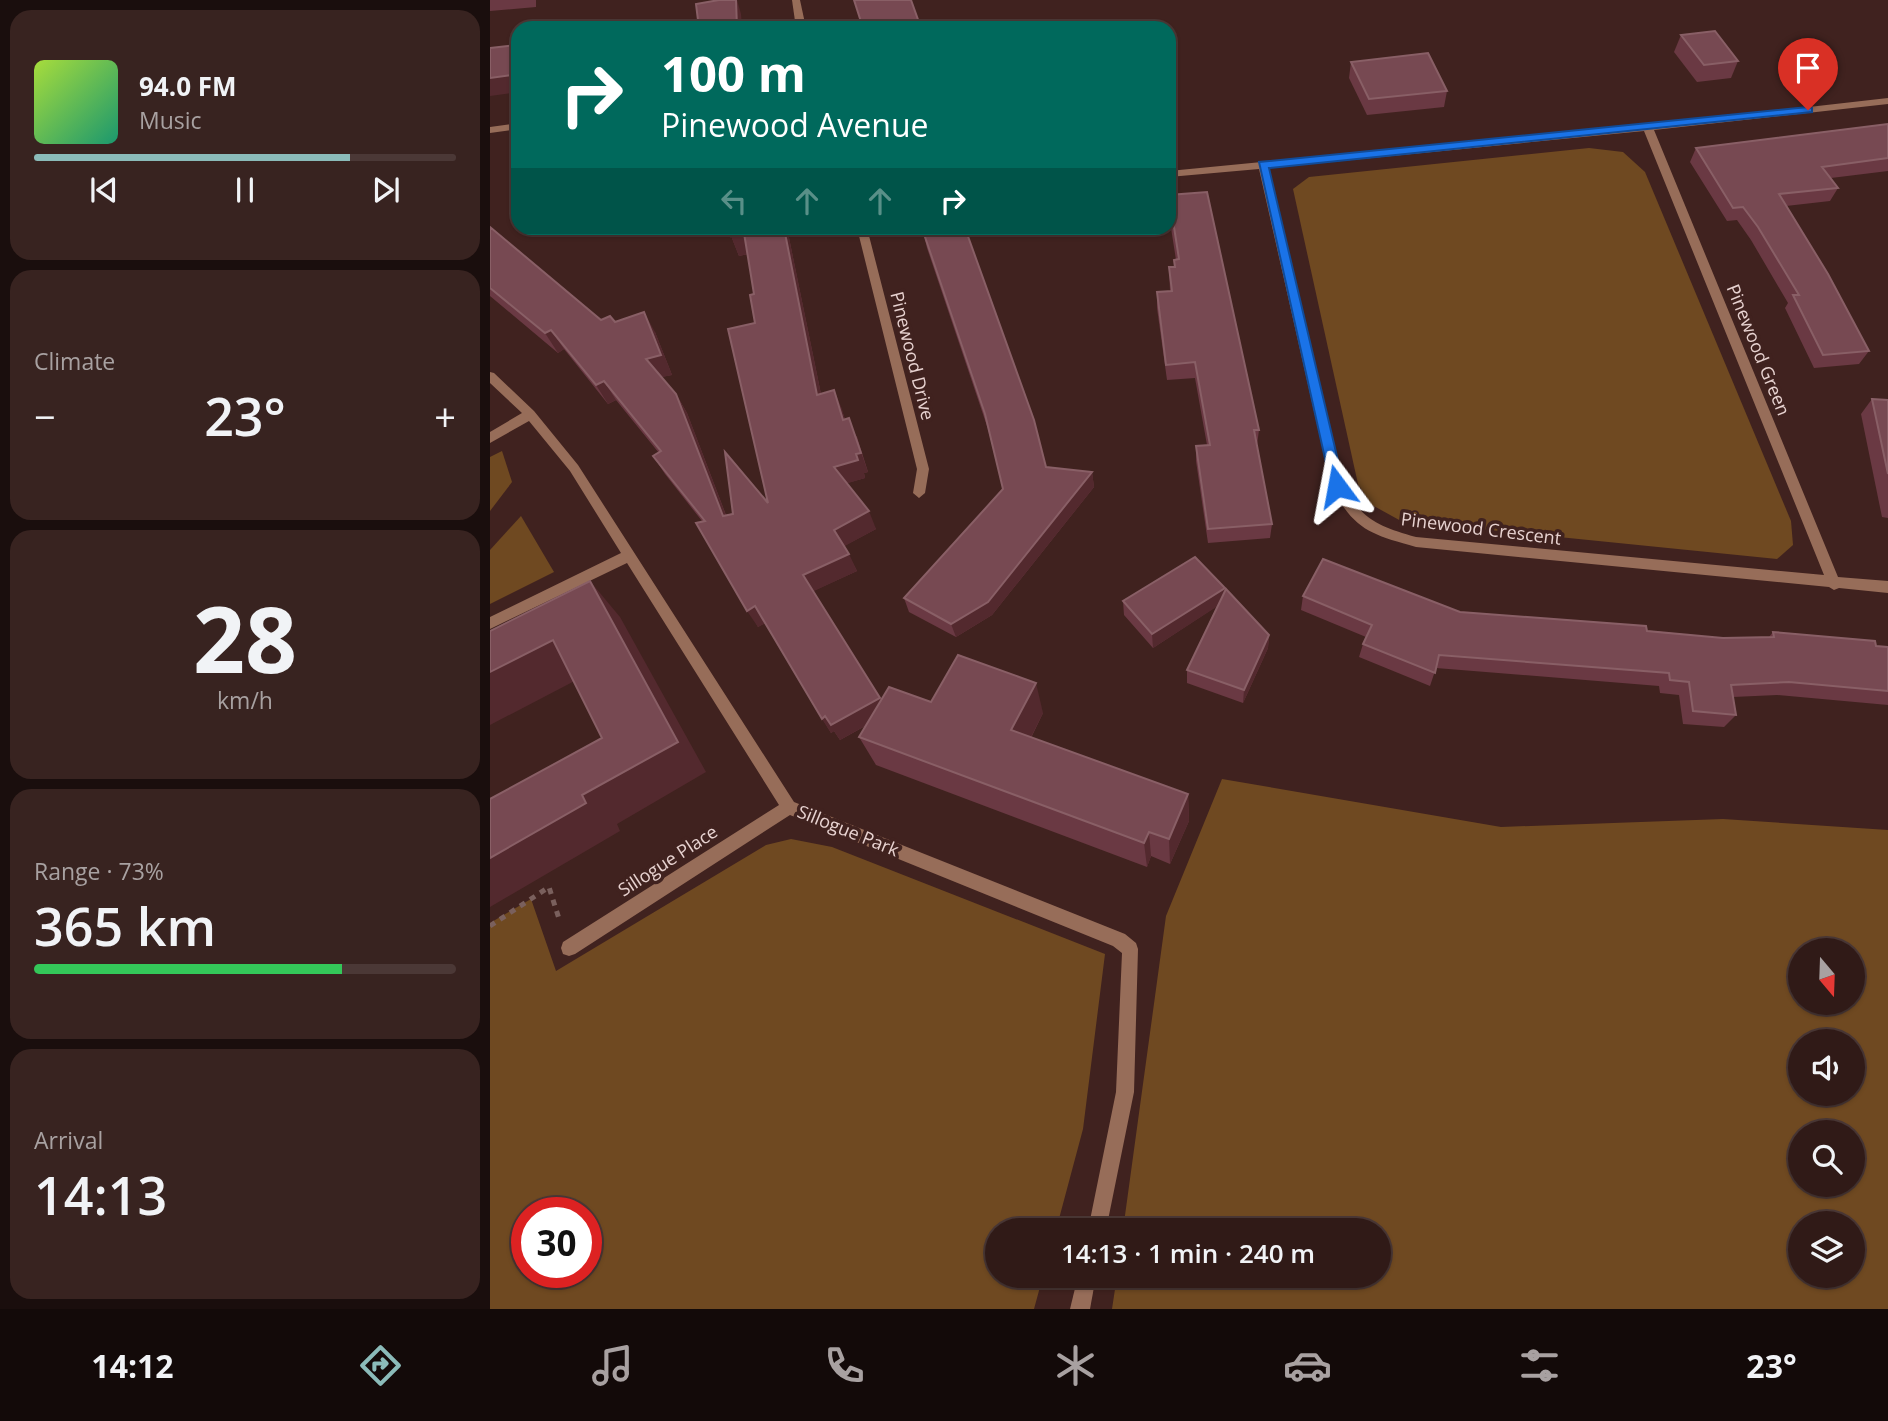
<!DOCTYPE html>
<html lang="en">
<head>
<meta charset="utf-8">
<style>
  body { margin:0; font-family:"Open Sans",sans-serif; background:#382320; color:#f1f3f6; height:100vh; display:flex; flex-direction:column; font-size:26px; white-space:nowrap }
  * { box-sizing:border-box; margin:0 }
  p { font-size:23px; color:#a8a1a1 }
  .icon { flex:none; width:38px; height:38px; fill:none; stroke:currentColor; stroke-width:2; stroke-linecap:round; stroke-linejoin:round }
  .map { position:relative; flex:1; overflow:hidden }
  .details { display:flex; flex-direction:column; gap:10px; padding:10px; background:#1a0e0d; width:490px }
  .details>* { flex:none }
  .banner { position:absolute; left:21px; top:21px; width:665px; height:214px; border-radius:21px; box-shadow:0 2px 5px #0004,0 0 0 2px #4b3836; background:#00695c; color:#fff; overflow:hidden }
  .needle { width:46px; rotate:161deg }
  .fabs { position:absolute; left:1298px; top:938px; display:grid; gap:14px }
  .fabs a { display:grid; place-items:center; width:77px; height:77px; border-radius:50%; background:#301a17; box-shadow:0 2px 5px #0004,0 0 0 2px #4b3836; font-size:35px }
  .speed { position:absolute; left:21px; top:1197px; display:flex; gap:14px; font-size:35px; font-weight:700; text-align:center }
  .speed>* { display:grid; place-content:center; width:91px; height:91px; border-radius:50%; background:#301a17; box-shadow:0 2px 5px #0004,0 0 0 2px #4b3836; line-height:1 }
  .speed .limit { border:10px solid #d22; background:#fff; color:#111 }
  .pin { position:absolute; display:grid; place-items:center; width:60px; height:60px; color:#fff; margin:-72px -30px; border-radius:50% 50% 50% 0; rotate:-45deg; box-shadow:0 0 7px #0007 }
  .pin .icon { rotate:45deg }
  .me { position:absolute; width:77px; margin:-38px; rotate:347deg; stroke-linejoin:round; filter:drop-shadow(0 0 5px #0008) }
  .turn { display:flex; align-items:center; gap:24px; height:147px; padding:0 35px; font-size:32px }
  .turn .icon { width:91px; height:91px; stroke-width:2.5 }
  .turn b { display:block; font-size:49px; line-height:60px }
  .lanes { display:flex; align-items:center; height:66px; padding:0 35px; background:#0003; justify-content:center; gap:35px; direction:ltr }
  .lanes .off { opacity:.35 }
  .big { font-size:52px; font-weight:600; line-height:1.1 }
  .details .widget { flex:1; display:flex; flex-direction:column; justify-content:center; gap:10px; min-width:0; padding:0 24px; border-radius:21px; background:#382320 }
  .details .dial { align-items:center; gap:0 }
  .dial b { font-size:91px; line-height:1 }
  .song { display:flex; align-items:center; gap:21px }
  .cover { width:84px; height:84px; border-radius:10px; background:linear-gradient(135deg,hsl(80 70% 55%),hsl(160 70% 35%)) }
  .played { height:7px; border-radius:4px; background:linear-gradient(90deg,#8bbbb9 75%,#4b3836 75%) }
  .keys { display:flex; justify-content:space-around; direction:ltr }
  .heat { display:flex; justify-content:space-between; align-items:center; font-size:38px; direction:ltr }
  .charge { height:10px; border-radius:5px; background:linear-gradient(90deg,#34c759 73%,#4b3836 0) }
  .trip { position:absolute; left:495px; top:1218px; width:406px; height:70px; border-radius:35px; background:#301a17; box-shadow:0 2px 5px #0004,0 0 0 2px #4b3836; font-weight:600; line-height:70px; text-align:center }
  .tab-bar { display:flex; height:112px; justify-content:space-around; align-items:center; background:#130a09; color:#a8a1a1 }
  .tab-bar .icon { width:49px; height:49px }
  .tab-bar .on { color:#8bbbb9 }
  .tab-bar b { font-size:32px; color:#f1f3f6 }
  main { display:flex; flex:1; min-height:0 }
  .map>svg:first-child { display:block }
</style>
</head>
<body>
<main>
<section class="details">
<div class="widget">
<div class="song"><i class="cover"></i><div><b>94.0 FM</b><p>Music</p></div></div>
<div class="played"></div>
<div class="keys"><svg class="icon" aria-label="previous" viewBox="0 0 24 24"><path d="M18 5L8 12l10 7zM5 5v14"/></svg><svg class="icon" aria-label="pause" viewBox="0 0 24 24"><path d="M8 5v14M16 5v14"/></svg><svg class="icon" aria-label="next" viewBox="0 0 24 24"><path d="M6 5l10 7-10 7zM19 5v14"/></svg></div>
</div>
<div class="widget"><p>Climate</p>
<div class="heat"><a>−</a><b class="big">23°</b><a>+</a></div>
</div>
<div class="widget dial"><b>28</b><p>km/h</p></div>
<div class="widget"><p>Range · 73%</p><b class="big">365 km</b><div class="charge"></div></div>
<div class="widget"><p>Arrival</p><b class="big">14:13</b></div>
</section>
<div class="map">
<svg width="1398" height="1309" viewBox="0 0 1398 1309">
  <rect width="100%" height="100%" fill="#40221f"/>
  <g fill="#6f4921" fill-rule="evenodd">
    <polygon points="1099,148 1133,152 1155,172 1301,521 1303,545 1287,559 911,521 882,505 868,484 803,189 819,177"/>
    <polygon points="12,451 22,482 0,511 0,457"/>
    <polygon points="31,516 64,572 0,604 0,550"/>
    <path d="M732,779L1011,827L1233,819L1398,830V1309H622L627,1276H889V1230H633L676,916ZM1363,950V1003H1311V950ZM1363,1041V1094H1311V1041ZM1363,1132V1185H1311V1132ZM1363,1223V1276H1311V1223Z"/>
    <path d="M301,839L342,847L615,954L593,1129L566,1230H508V1276H553L544,1309H0V923L41,899L66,971L276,845ZM37,1213H96V1272H37Z"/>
  </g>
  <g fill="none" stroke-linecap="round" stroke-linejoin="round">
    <polyline stroke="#7a605d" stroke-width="5" stroke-dasharray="6 6" stroke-linecap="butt" points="0,926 59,887 70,922"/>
    <g fill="#976d59" fill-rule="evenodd">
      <polygon points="302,0 310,0 316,28 306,28"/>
      <path d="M1398,98V104L1164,130L1348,577L1398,581V593L1349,588L1344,590L1339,587L926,547C880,534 864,530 841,486L769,169L679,177V171L1158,125ZM1154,131L1334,575L926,537C890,527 872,520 853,486L779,168Z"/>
      <polygon points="28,123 28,129 0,133 0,127"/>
      <polygon points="367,228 377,228 439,469 435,493 429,498 423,493 427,469"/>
      <polygon points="0,372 4,373 44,411 88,465 304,802 635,934 646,943 648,949 644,1092 616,1230 598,1230 626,1092 632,953 623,946 300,815 85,954 79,956 73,954 71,948 73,942 289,805 137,563 0,629 0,617 131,553 80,471 39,421 0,443 0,432 32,413 0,383"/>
      <polygon points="588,1276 606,1276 600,1309 580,1309"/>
    </g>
  </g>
  <g fill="#6a3943">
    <polygon points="0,0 46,0 46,7 0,11"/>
    <polygon points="1191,35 1248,61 1241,78 1207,82 1184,52"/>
    <polygon points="861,62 957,91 954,107 877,115 859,78"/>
    <polygon points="1398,124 1398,171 1341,178 1348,188 1340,201 1296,206 1379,351 1369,364 1324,368 1295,308 1298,303 1261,240 1247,220 1237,221 1200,162 1206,148"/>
    <polygon points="679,195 769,430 767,445 782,524 780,538 718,543 706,461 706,446 717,445 705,378 677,380 667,308 667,292 680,291 679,267 684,267 684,260 686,260 679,215"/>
    <polygon points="0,227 111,320 165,332 182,375 171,377 186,394 197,413 236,515 278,503 265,323 264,294 258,254 249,256 238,228 297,228 331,394 344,390 355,419 367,437 378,472 374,473 375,478 357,483 386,529 354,546 367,571 323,591 391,700 441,702 553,713 541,738 698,794 699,821 680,864 661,856 657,867 386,765 369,737 377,725 350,740 344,731 341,733 275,623 268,627 212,521 175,474 163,456 169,453 126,400 118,404 74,349 68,353 0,296"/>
    <polygon points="433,231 556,467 602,472 604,487 502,615 466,637 419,612 414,598 513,489 498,429 437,248"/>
    <polygon points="1382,399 1398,400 1398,518 1392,517 1371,414"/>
    <polygon points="735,588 735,591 779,635 778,648 753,703 697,683 697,670 727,606 663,648 634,615 633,601"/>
    <polygon points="813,596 1233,638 1279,637 1283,632 1398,647 1398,705 1287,695 1243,697 1246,715 1234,727 1193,724 1189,695 1170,693 1169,686 946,668 940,686 869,657 873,644 876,637 811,610"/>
  </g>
  <g fill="#53292e">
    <polygon points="246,0 247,0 251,14 252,28 247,28"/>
    <polygon points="28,74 28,92 0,96 0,78"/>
    <polygon points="294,228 297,228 335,414 327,395"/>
    <polygon points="254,233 262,253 249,256 241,236"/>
    <polygon points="154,312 165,332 182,375 167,378 156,359"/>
    <polygon points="61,330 74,349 68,353 55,333"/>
    <polygon points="114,381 126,400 118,404 106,385"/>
    <polygon points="344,390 352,409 360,438 353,420"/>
    <polygon points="186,394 197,413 243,534 233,516"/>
    <polygon points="359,418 378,472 374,473 375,478 352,485 344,467"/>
    <polygon points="602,472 604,487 502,615 466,637 461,624"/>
    <polygon points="379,511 386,529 353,547 344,530"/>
    <polygon points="359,554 367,571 322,592 313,575"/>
    <polygon points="100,581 130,617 216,772 127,824 130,831 0,907 0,858 92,795 188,742"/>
    <polygon points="735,588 734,602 663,648 662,634"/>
    <polygon points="265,606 276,623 268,627 257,611"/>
    <polygon points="779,635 778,648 753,703 754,690"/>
    <polygon points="63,640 96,675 0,725 0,672"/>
    <polygon points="546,683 553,713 530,759 521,730"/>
    <polygon points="390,698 398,713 350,740 344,731 341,733 332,719"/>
    <polygon points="698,794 699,821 680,864 679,839"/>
    <polygon points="659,832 661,856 657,867 654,843"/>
  </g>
  <g fill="#774952" stroke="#895f66" stroke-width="2">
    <polygon points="229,0 246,0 247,28 209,28 206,4"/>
    <polygon points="364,0 421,0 431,28 373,28"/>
    <polygon points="1225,31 1248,61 1214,65 1191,35"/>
    <polygon points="28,45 28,74 0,78 0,48"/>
    <polygon points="938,53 957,91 879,99 861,62"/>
    <polygon points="1398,124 1398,158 1332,167 1348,188 1289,194 1338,274 1379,351 1333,355 1303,295 1309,295 1268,227 1253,207 1243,208 1206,148"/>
    <polygon points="717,192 769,430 764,430 782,524 718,529 706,446 720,445 705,362 676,365 667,292 682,291 679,267 685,267 684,260 689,259 679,195"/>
    <polygon points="0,227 111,320 120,316 125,322 154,312 171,355 156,359 186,394 233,516 243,514 235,452 278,503 238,329 265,323 260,295 264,294 254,233 241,236 238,228 294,228 327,395 344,390 353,420 359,418 371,453 366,454 368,460 344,467 379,511 344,530 359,554 313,575 390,698 341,725 335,716 332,719 265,606 257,611 206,523 215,521 163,456 171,451 114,381 106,385 61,330 55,333 0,288"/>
    <polygon points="449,228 475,228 544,420 556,467 602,472 498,602 461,624 414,598 513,489 495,414 433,231"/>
    <polygon points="1382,399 1398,400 1398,474"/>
    <polygon points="705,557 735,588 662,634 633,601"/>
    <polygon points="833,559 970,612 1156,626 1157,631 1233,638 1284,637 1283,632 1385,641 1386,646 1398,647 1398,691 1299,682 1241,685 1246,715 1203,711 1199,682 1180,680 1179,673 949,655 945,673 873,644 882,625 813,596"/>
    <polygon points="100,581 188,742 92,795 96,803 0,858 0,799 112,738 63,640 0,672 0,631"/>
    <polygon points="736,589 779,635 754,690 697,670"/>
    <polygon points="468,655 546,683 521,730 698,794 679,839 659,832 654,843 369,737 399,687 441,702"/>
  </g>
  <polygon fill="#1a73e8" stroke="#114b97" stroke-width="2" points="1318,107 1322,108 1322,112 779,168 854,486 847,491 842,490 769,162"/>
  <g text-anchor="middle" stroke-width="7" stroke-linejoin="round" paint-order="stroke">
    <g font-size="18" fill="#e8d3d1" stroke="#40221f">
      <text transform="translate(1268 350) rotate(68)" y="6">Pinewood Green</text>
      <text transform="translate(422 356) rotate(76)" y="6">Pinewood Drive</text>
      <text transform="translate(991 529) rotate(7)" y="6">Pinewood Crescent</text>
      <text transform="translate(358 831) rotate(22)" y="6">Sillogue Park</text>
      <text transform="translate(178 861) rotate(-33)" y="6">Sillogue Place</text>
    </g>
  </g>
</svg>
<div class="fabs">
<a><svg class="needle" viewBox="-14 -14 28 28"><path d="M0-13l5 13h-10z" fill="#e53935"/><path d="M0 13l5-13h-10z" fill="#a8a1a1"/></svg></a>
<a><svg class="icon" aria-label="sound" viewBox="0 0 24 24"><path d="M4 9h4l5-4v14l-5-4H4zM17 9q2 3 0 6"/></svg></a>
<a><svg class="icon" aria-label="search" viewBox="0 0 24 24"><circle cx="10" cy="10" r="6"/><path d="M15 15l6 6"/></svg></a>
<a><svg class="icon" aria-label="layers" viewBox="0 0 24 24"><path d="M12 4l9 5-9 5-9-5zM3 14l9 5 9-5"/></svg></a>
</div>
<div class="speed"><div class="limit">30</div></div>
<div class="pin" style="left:1318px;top:110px;background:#d93025"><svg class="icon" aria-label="arrive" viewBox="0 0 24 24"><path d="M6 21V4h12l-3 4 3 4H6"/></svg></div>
<svg class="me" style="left:847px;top:486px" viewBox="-20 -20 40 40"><path d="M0-17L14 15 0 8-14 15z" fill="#1a73e8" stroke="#fff" stroke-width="4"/></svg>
<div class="trip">14:13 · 1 min · 240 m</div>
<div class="banner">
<div class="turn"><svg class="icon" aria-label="right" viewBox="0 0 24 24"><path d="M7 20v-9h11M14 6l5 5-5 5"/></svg><div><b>100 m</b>Pinewood Avenue</div></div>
<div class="lanes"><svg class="icon off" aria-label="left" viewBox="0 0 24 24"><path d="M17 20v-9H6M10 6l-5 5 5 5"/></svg><svg class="icon off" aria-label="ahead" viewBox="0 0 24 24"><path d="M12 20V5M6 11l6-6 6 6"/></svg><svg class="icon off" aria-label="ahead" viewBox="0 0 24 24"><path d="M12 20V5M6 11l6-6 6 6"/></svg><svg class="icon" aria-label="right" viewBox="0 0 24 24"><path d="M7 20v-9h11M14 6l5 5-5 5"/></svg></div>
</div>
</div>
</main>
<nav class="tab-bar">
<b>14:12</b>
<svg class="icon on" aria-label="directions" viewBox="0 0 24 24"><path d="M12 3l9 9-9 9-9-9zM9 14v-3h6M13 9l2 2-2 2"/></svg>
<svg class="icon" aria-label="music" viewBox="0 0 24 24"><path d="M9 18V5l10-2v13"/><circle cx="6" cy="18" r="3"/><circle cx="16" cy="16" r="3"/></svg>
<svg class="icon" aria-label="phone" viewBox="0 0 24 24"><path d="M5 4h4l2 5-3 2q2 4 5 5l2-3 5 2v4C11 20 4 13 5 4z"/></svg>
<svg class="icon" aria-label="climate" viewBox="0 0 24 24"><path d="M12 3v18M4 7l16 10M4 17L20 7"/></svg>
<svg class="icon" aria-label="car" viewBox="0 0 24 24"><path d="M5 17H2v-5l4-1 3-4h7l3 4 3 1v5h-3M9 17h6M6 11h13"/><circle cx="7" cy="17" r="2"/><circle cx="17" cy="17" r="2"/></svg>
<svg class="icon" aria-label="filters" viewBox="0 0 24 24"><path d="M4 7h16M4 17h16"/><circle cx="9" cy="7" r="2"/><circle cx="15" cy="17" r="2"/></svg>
<b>23°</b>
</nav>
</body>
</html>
